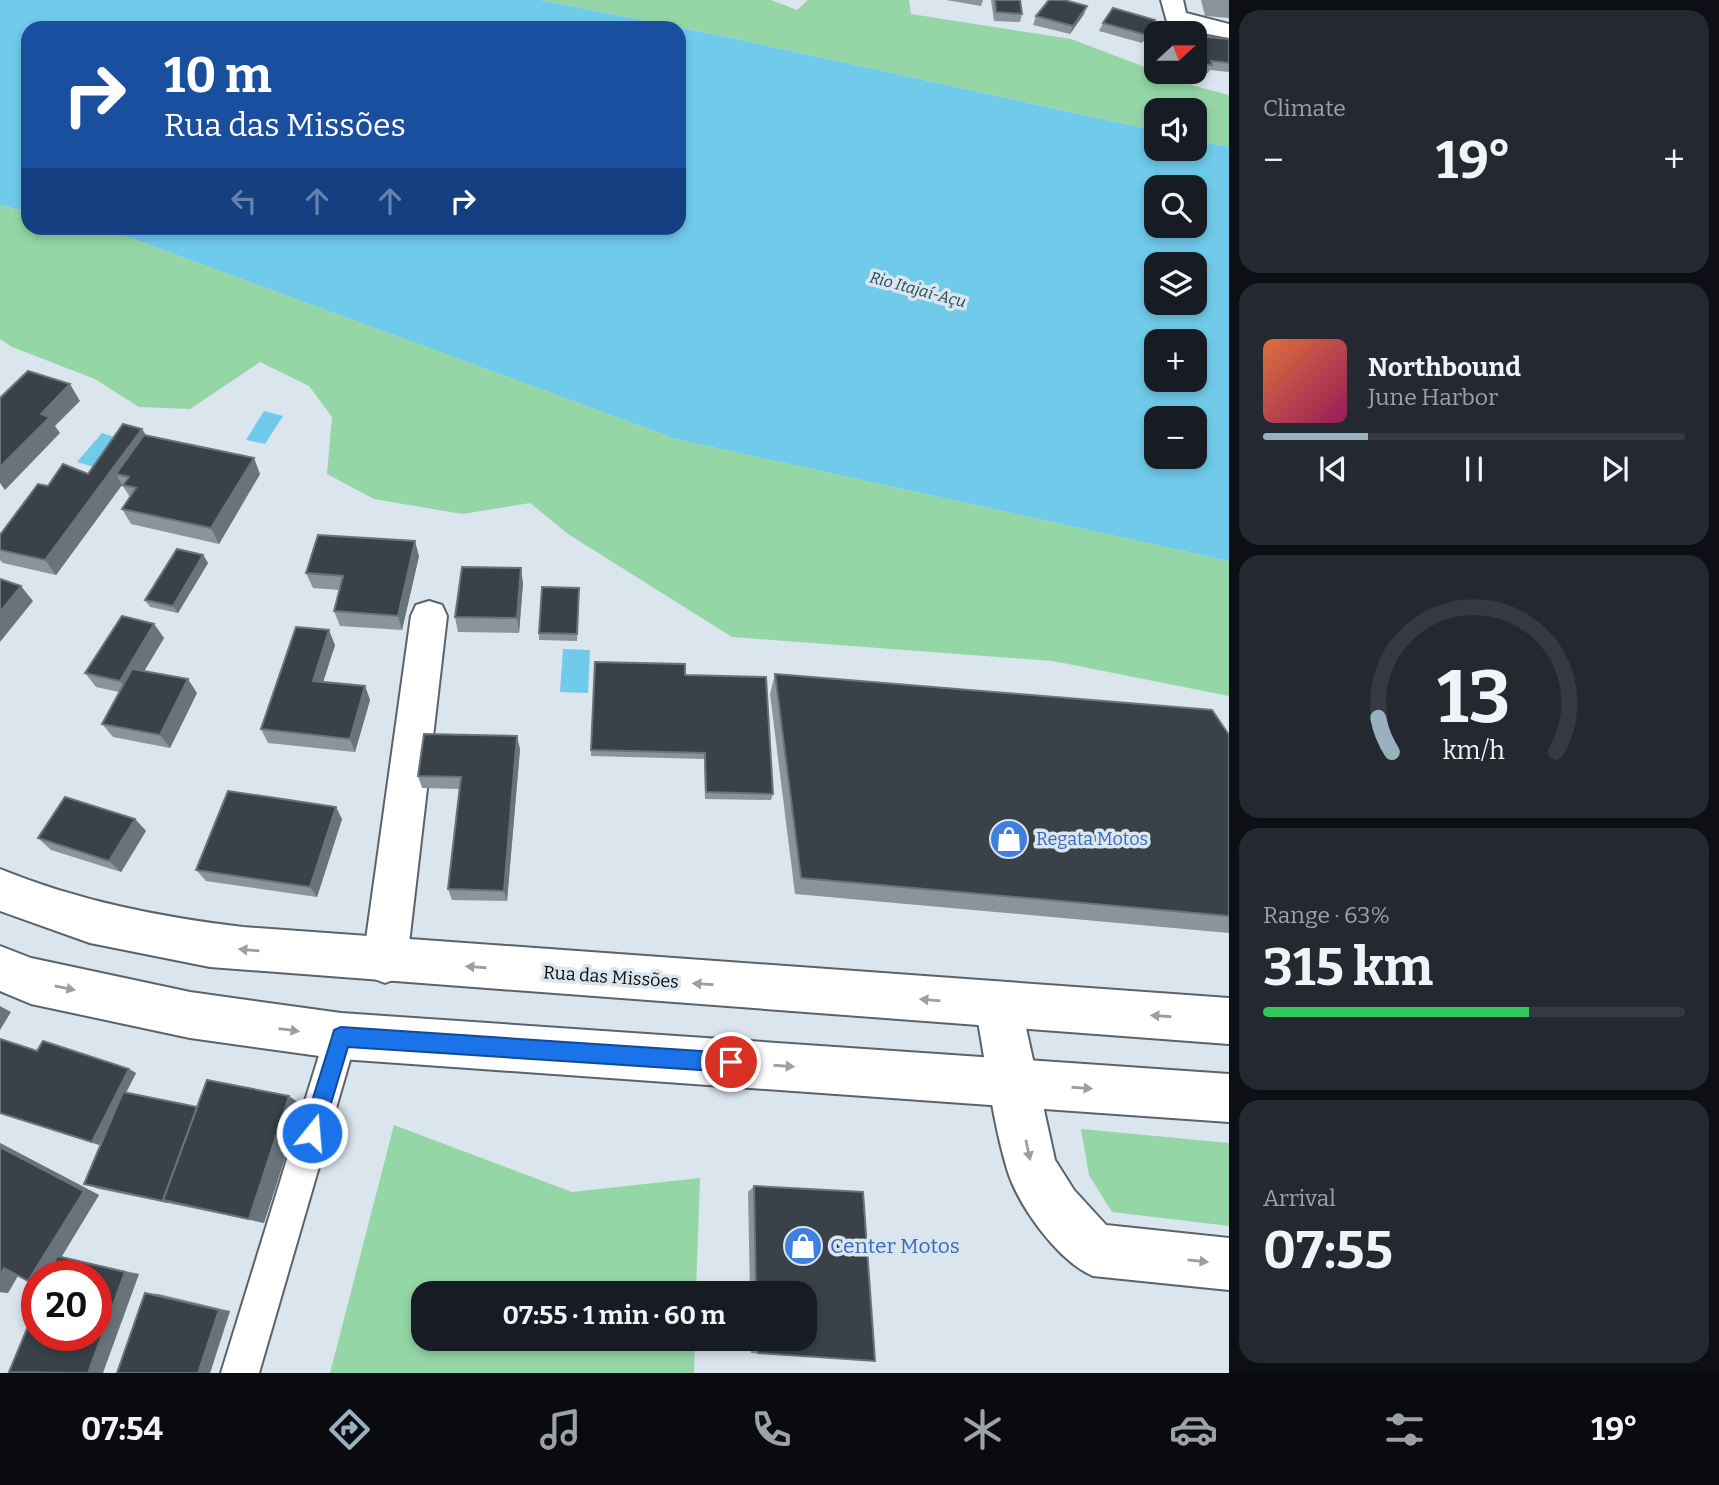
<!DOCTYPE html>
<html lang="en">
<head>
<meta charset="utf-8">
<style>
  body { margin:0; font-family:Bitter,serif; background:#242831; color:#f1f3f6; height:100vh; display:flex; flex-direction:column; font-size:26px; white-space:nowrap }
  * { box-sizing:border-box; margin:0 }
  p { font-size:23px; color:#9ea1a6 }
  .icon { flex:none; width:38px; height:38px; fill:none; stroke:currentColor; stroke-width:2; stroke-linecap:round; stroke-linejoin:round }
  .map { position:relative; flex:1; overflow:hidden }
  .sheet { display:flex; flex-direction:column; gap:10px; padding:10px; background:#0d0f14; width:490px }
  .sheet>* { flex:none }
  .top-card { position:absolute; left:21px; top:21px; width:665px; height:214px; border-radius:21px; box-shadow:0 4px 10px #0003; background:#1a4fa0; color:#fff; overflow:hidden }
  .needle { width:46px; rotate:69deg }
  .buttons { position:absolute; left:1144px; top:21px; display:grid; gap:14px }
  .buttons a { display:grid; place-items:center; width:63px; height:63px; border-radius:14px; background:#171b24; box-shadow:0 4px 10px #0003; font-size:35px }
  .speed { position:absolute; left:21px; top:1260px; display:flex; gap:14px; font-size:35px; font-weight:700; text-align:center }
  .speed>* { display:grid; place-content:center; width:91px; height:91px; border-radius:50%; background:#171b24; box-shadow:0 4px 10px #0003; line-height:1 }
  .speed .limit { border:10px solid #d22; background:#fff; color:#111 }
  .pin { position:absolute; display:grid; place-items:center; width:60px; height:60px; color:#fff; margin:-30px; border:4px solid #fff; border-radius:50%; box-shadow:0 2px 7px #0007 }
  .me { position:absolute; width:77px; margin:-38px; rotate:17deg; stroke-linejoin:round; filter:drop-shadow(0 0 5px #0008) }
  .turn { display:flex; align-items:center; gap:24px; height:147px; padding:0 28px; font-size:32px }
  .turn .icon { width:91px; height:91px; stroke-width:2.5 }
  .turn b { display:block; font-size:49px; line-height:60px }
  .lanes { display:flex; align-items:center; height:66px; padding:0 28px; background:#0003; justify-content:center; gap:35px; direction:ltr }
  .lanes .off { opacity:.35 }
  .big { font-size:52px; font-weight:700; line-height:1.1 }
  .sheet .tile { flex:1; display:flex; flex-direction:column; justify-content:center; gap:10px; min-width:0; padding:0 24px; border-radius:21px; background:#242831 }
  .sheet .dial { align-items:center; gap:0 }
  .dial svg { height:182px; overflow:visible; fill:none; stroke:#363941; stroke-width:7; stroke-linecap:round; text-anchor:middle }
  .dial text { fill:#f1f3f6; stroke:none }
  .song { display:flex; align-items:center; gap:21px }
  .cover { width:84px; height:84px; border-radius:10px; background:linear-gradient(135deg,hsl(20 70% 55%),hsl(330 70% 35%)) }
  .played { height:7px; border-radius:4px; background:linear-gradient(90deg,#98b0bf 25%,#363941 25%) }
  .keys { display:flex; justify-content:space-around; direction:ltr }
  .heat { display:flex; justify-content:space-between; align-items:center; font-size:38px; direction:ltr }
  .charge { height:10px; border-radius:5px; background:linear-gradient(90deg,#34c759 63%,#363941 0) }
  .trip { position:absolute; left:411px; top:1281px; width:406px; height:70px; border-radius:21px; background:#171b24; box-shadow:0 4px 10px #0003; font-weight:700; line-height:70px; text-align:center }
  .tabs { display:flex; height:112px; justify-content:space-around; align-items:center; background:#090b0e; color:#9ea1a6 }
  .tabs .icon { width:49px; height:49px }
  .tabs .on { color:#98b0bf }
  .tabs b { font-size:32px; color:#f1f3f6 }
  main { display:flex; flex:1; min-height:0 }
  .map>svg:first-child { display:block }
</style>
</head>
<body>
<main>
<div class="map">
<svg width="1229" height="1373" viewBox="0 0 1229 1373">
  <rect width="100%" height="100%" fill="#dae5ed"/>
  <g fill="#94d6a6">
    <polygon points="540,0 771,0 797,10 808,0 909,0 911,14 1071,39 1195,86 1229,95 1229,147 1195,140 1195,110 1157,110 1157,131 727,37"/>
    <polygon points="0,205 28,212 28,228 89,228 128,237 676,439 1229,561 1229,696 1053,661 732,637 568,534 530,503 462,514 374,499 327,474 332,417 309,386 260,362 190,409 139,407 95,379 12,347 0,339"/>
    <polygon points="394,1125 572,1192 700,1178 696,1293 424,1293 424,1339 695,1339 694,1373 330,1373"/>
    <polygon points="1081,1129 1229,1143 1229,1226 1112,1212 1089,1175"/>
  </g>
  <g fill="#70caea" fill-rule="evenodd">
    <path d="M0,0H540L727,37L1157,131V149H1195V140L1229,147V561L676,439L128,237L89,228H679V28H28V212L0,205ZM1157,187H1195V226H1157ZM1157,264H1195V303H1157ZM1157,341H1195V380H1157ZM1157,418H1195V457H1157Z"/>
    <polygon points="264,411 283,416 265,444 246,440"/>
    <polygon points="102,433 117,438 94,467 77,462"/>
    <polygon points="563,649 590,650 588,693 560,692"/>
  </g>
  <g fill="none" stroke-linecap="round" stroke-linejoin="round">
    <defs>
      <polygon id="service" points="341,1020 352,1025 357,1036 259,1373 221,1373 325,1036 330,1025"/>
      <g id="minor">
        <polygon points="1161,0 1183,0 1186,13 1229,24 1229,38 1186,30 1167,22"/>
        <polygon points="429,601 442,605 447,616 407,961 401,977 385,983 369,977 363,961 411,616 416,605"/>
        <path d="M998,982L1014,989L1021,1005L1055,1160L1074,1190L1106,1225L1229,1238V1290L1093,1276C1058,1261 1018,1206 1007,1169C992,1119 985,1057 975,1005L982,989Z"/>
      </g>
      <g id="primary">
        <path d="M0,869C79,901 159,917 243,927L1229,998V1044L210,967L90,943L0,911Z"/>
        <polygon points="0,946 31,958 190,992 341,1013 1229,1074 1229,1122 341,1059 190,1038 31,1004 0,991"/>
      </g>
    </defs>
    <use href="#service" stroke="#5a636a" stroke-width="4"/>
    <use href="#minor" stroke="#5a636a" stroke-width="4"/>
    <use href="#primary" stroke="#5a636a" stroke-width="4"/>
    <use href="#service" fill="#fff" fill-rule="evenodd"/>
    <use href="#minor" fill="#fff" fill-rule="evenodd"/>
    <use href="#primary" fill="#fff" fill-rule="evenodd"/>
  </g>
  <g fill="#8a949b">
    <polygon points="946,0 983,0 981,6"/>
    <polygon points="991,0 1020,0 1022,14 1020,22 994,21"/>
    <polygon points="1201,0 1229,0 1229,18 1205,16"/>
    <polygon points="1084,14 1070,34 1033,25 1036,16"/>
    <polygon points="1103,23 1152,29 1142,43 1099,31"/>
    <polygon points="1195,36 1229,39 1229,72 1210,70 1208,73 1190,72 1195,72"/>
    <polygon points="142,429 146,435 260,474 219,544 131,524 122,509 130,497 122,485 56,575 3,563 0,560 0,535 88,474"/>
    <polygon points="203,555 208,563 178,613 150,607 145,600"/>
    <polygon points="419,556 402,630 340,626 334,611 340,590 313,588 306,573"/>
    <polygon points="523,583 519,633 458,632 455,617"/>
    <polygon points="579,595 577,641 539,640 539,633"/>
    <polygon points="154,624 164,638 144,671 197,693 170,748 113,737 102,724 119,692 96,687 85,673"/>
    <polygon points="335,645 323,682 365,686 370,700 355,752 268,743 261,729"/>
    <polygon points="775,674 1229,735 1229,933 795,894 770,694"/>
    <polygon points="685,675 773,794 771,800 705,799 704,759 591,756 591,750"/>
    <polygon points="520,749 507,901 452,900 448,889 459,789 422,788 418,776"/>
    <polygon points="135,819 146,831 121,872 51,850 38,838"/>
    <polygon points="342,819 317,897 206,881 196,870"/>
    <polygon points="37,1051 129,1069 136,1073 126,1093 197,1107 302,1105 264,1223 99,1189 84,1184 106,1131 99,1145 0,1113"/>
    <polygon points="0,1143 99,1195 61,1257 72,1259 139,1274 96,1276 18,1276 8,1293 0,1292"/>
    <polygon points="754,1186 863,1192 875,1361 751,1353 751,1339 805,1339 805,1293 750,1293 748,1192"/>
    <polygon points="145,1293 159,1294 230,1311 210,1373 117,1373"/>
  </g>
  <g fill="#69737a">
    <polygon points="1087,6 1084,14 1070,34 1073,26"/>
    <polygon points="1155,20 1152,29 1142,43 1146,35"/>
    <polygon points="70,384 80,401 55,426 60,433 5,490 0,483 0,467 41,414"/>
    <polygon points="142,429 151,445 116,474 122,485 56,575 45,560"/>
    <polygon points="254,458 260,474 219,544 211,528"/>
    <polygon points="415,541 419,556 402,630 398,616"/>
    <polygon points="203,555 208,563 178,613 173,606"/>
    <polygon points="521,568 523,583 519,633 517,618"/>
    <polygon points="21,586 33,601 0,642 0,612"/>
    <polygon points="154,624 164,638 130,695 120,681"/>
    <polygon points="329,630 335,645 319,695 313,681"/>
    <polygon points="188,679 197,693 170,748 160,735"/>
    <polygon points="365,686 370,700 355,752 350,739"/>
    <polygon points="517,736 520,749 507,901 504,891"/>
    <polygon points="336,807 342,819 317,897 310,887"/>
    <polygon points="135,819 146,831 121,872 109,861"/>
    <polygon points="0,1006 11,1012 0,1030"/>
    <polygon points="129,1069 136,1073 99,1145 92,1142"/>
    <polygon points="289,1096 302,1105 264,1223 249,1219"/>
    <polygon points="0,1143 99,1195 50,1276 37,1276 37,1282 28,1281"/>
    <polygon points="4,1268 21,1270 8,1293 0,1292 0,1275"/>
    <polygon points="125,1272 139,1274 103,1373 88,1373"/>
    <polygon points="219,1310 230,1311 210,1373 198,1373"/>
  </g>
  <g fill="#394249" stroke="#69737a" stroke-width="2">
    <polygon points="995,0 1020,0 1022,14 996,12"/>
    <polygon points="1049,0 1064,0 1087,6 1073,26 1036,16"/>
    <polygon points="1113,8 1155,20 1146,35 1103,23"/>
    <polygon points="1195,36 1229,39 1229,63 1211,61 1212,65 1195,63"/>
    <polygon points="28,371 70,384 41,414 50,417 0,467 0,398"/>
    <polygon points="123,424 142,429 45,560 0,550 0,535 38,484 48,486 63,464 88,474"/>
    <polygon points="144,435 254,458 211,528 122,509 136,488 123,485 129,477 116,474"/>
    <polygon points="318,535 415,541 398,616 334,611 343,576 306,573"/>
    <polygon points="177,549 203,555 173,606 145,600"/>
    <polygon points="462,567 521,568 517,618 455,617"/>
    <polygon points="0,579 21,586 0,612"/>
    <polygon points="542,587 579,588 577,634 539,633"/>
    <polygon points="122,616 154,624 120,681 85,673"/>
    <polygon points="296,627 329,630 313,681 365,686 350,739 261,729"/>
    <polygon points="595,662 685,664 685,675 766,677 773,794 706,792 705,753 591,750"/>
    <polygon points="132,669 188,679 160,735 102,724"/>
    <polygon points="775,674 1212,710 1229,735 1229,916 801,878"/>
    <polygon points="424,734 517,736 504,891 448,889 461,777 418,776"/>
    <polygon points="228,791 336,807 310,887 196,870"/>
    <polygon points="65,797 135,819 109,861 38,838"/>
    <polygon points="0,1039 37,1051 43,1041 129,1069 92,1142 0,1113"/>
    <polygon points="207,1080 289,1096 249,1219 163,1200"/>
    <polygon points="123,1092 197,1107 163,1200 168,1202 84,1184"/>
    <polygon points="0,1147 84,1191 28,1281 4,1268 0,1275"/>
    <polygon points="754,1186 863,1192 875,1361 758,1353 757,1339 805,1339 805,1293 756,1293"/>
    <polygon points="57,1256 125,1272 88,1373 9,1372 37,1305 37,1335 96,1335 96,1276 49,1276"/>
    <polygon points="145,1293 219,1310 198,1373 117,1373"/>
  </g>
  <defs><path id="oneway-solid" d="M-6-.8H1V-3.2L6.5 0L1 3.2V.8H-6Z" transform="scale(1.75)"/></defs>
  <g fill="#9c9e9f">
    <use href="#oneway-solid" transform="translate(249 950) rotate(-175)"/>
    <use href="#oneway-solid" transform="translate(476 967) rotate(-176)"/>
    <use href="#oneway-solid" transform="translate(703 984) rotate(-176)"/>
    <use href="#oneway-solid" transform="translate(65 988) rotate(12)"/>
    <use href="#oneway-solid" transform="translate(930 1000) rotate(-175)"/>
    <use href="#oneway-solid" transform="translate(1161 1016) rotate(-176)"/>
    <use href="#oneway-solid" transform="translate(289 1030) rotate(7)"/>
    <use href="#oneway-solid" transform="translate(784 1066) rotate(4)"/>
    <use href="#oneway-solid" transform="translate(1082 1088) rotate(4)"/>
    <use href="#oneway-solid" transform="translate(1028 1150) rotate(78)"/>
    <use href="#oneway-solid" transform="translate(1198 1261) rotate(6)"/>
  </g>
  <polygon fill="#1a73e8" stroke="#114b97" stroke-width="2" points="341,1027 731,1053 738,1056 741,1062 738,1069 731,1072 348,1047 322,1133 319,1141 312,1144 305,1141 302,1133 332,1037 334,1030"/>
  <defs>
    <symbol id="shop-disc" viewBox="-11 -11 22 22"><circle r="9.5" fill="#3f7fe0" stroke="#dae5ed"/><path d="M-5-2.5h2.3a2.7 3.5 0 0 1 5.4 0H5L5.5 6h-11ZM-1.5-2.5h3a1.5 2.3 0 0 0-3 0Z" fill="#fff"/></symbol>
  </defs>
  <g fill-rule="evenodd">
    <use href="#shop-disc" x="987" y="817" width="44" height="44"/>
    <use href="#shop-disc" x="781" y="1224" width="44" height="44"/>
  </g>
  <g text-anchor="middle" stroke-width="7" stroke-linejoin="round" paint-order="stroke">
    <g font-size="16" font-style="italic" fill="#224a58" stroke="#dae5ed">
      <text transform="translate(918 289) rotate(15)" y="6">Rio Itajaí-Açu</text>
    </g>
    <g font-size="18" fill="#366cbe" stroke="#dae5ed" text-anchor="start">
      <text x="1036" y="845">Regata Motos</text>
    </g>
    <g font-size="18" fill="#080c0f" stroke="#dae5ed">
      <text transform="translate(611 977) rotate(4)" y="6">Rua das Missões</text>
    </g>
    <g font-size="21" fill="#366cbe" stroke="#dae5ed" text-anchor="start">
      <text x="830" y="1253">Center Motos</text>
    </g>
  </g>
</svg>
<div class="buttons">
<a><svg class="needle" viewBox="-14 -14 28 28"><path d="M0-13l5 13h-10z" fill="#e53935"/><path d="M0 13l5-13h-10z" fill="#9ea1a6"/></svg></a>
<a><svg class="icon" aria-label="sound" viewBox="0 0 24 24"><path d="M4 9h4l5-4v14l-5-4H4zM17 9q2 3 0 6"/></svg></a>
<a><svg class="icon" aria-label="search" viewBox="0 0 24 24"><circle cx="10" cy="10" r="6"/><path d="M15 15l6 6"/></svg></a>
<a><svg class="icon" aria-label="layers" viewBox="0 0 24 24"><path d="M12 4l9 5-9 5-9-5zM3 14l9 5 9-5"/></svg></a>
<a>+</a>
<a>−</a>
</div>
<div class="speed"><div class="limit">20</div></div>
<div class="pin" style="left:731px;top:1062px;background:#d93025"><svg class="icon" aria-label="arrive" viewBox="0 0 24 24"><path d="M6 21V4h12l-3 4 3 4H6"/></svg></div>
<svg class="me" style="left:312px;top:1133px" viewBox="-20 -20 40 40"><circle r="17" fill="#1a73e8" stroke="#fff" stroke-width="3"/><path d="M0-11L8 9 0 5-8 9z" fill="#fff"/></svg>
<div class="trip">07:55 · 1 min · 60 m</div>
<div class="top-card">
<div class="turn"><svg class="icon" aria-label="right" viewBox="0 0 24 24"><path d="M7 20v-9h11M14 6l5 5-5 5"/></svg><div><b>10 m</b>Rua das Missões</div></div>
<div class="lanes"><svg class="icon off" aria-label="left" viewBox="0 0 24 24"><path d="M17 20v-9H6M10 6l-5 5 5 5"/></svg><svg class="icon off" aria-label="ahead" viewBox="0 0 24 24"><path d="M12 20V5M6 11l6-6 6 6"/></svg><svg class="icon off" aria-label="ahead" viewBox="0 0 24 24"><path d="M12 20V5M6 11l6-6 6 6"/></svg><svg class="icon" aria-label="right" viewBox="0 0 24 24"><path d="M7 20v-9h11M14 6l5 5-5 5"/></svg></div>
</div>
</div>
<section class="sheet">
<div class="tile"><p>Climate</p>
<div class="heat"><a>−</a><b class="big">19°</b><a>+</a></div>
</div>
<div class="tile">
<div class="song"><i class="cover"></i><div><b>Northbound</b><p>June Harbor</p></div></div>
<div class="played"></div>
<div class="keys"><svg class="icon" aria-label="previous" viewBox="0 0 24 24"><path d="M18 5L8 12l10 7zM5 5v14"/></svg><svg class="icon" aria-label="pause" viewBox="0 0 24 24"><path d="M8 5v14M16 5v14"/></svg><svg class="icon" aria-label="next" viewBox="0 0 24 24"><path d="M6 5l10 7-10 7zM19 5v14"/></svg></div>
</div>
<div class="tile dial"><svg viewBox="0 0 100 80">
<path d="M14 69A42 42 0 1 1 86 69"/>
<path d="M14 69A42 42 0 0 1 8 54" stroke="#98b0bf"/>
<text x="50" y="56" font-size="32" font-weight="700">13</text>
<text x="50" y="72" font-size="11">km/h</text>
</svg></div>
<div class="tile"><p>Range · 63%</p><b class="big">315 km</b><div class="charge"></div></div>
<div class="tile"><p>Arrival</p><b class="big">07:55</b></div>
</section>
</main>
<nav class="tabs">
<b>07:54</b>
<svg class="icon on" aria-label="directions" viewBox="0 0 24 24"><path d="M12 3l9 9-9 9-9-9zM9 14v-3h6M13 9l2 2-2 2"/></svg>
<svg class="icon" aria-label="music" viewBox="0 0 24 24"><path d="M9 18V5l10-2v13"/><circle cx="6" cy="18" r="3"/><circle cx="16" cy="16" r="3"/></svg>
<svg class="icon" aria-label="phone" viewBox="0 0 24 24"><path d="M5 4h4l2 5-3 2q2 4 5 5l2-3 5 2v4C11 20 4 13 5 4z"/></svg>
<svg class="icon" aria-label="climate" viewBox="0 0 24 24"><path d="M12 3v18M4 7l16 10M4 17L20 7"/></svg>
<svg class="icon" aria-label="car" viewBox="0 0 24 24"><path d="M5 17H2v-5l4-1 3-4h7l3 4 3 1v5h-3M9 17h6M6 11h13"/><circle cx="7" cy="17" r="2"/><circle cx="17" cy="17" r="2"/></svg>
<svg class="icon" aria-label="filters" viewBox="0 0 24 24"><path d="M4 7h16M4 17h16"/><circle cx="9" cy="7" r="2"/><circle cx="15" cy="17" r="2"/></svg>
<b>19°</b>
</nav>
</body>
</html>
